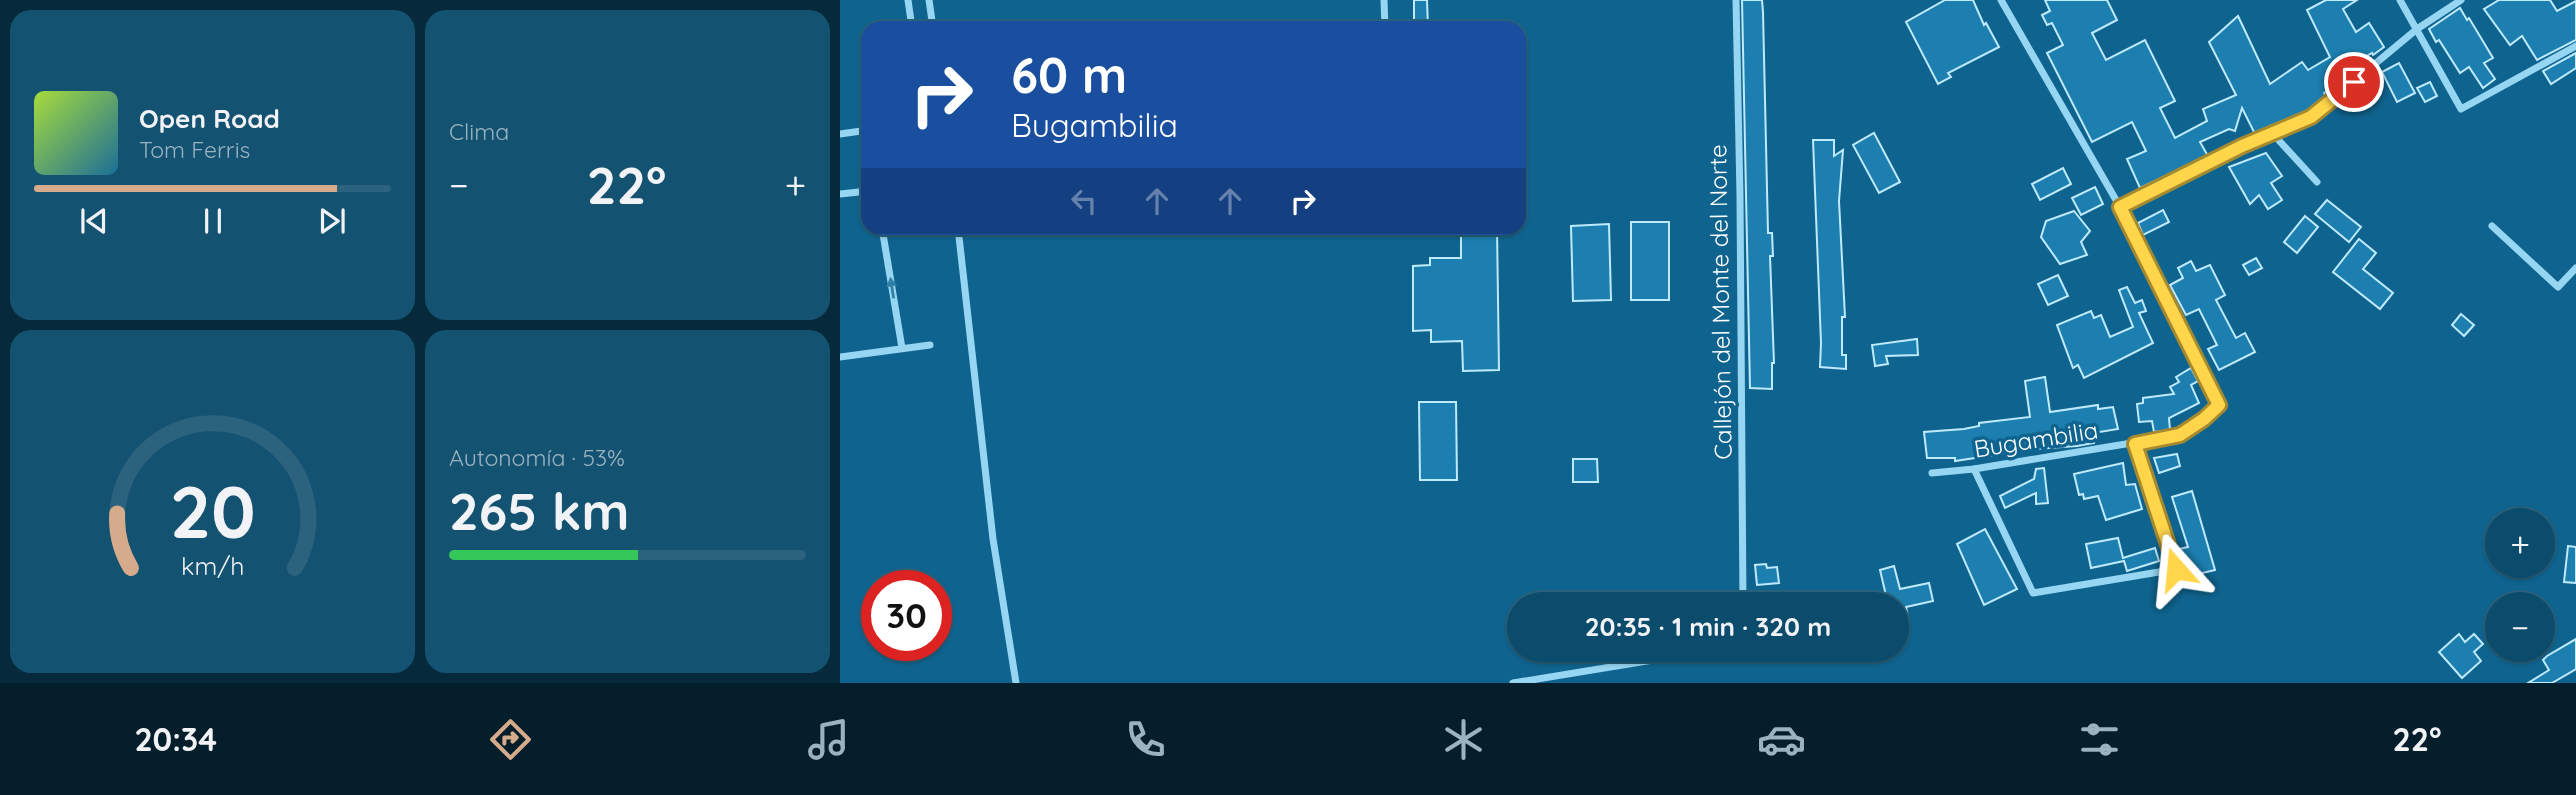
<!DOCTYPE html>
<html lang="es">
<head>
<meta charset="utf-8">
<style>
  body { margin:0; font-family:Quicksand,sans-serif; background:#145271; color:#f1f3f6; height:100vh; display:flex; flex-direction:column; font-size:26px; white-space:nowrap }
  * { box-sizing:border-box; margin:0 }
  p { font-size:23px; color:#9ab3c1 }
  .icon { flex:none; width:38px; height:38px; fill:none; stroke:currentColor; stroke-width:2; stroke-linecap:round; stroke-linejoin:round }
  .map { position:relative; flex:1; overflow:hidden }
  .details { display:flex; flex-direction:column; gap:10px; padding:10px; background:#06293b; width:840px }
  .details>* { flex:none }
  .hud { position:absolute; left:21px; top:21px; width:665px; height:214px; border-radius:21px; box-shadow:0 2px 5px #0004,0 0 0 2px #2b637e; background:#1a4fa0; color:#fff; overflow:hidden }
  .fabs { position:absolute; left:1645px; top:508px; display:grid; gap:14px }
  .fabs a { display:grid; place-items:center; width:70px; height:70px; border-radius:50%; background:#0b4b6b; box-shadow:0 2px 5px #0004,0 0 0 2px #2b637e; font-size:35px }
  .speed { position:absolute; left:21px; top:570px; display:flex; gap:14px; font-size:35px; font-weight:700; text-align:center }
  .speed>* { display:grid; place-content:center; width:91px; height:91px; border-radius:50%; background:#0b4b6b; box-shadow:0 2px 5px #0004,0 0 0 2px #2b637e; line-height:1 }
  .speed .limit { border:10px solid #d22; background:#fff; color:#111 }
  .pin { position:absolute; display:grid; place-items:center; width:60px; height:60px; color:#fff; margin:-30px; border:4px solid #fff; border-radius:50%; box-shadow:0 2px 7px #0007 }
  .me { position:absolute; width:77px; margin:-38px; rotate:342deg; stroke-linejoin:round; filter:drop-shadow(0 0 5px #0008) }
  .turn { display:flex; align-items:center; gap:24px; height:147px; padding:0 35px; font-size:32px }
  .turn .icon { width:91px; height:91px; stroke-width:2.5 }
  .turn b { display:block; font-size:49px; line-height:60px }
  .lanes { display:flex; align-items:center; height:66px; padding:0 35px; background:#0003; justify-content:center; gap:35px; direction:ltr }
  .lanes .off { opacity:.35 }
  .big { font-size:52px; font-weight:800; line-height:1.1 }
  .details .card { flex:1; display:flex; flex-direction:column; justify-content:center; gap:10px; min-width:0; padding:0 24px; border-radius:21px; background:#145271 }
  .details .dial { align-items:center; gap:0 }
  .dial svg { height:182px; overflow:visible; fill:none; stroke:#2b637e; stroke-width:7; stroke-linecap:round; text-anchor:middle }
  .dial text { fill:#f1f3f6; stroke:none }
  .song { display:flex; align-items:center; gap:21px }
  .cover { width:84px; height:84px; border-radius:10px; background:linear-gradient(135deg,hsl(80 70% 55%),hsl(200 70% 35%)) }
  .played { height:7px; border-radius:4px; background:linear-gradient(90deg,#d6ab8b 85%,#2b637e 85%) }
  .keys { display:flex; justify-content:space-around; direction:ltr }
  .heat { display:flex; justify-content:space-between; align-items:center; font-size:38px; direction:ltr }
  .charge { height:10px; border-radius:5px; background:linear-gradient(90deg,#34c759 53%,#2b637e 0) }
  .details .tiles { flex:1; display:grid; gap:10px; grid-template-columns:repeat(2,1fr) }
  .trip { position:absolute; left:667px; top:592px; width:402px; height:70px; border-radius:35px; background:#0b4b6b; box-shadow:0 2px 5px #0004,0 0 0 2px #2b637e; font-weight:800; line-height:70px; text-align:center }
  .dock { display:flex; height:112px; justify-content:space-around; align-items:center; background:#041e2b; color:#9ab3c1 }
  .dock .icon { width:49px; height:49px }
  .dock .active { color:#d6ab8b }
  .dock b { font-size:32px; color:#f1f3f6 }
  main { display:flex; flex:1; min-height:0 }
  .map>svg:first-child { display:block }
</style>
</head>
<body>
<main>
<section class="details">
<div class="tiles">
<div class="card">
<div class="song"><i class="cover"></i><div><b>Open Road</b><p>Tom Ferris</p></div></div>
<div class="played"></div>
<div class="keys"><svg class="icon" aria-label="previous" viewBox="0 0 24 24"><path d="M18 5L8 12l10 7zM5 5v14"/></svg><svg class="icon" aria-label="pause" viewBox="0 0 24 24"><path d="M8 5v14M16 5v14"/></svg><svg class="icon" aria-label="next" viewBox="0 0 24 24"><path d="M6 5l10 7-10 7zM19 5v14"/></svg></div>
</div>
<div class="card"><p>Clima</p>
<div class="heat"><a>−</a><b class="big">22°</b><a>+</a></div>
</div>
<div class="card dial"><svg viewBox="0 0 100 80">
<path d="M14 69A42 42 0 1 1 86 69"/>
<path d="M14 69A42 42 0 0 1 8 45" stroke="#d6ab8b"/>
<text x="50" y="56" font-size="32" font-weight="700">20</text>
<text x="50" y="72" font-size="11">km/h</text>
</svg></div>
<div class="card"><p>Autonomía · 53%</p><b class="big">265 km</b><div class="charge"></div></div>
</div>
</section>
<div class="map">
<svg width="1736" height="683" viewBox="0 0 1736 683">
  <rect width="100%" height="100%" fill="#0f648f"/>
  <g fill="#1c7faf" stroke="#bfeafe" stroke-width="2">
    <polygon points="574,0 587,0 588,28 574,28"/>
    <polygon points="902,0 922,0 923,12 928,233 932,233 933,256 930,256 934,363 932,363 932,389 910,388"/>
    <polygon points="1105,0 1133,0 1144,25 1146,23 1159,47 1108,73 1111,77 1098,84 1066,22"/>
    <polygon points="1205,0 1267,0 1277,20 1252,33 1266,60 1305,40 1335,101 1320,108 1335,138 1367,121 1363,109 1396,95 1369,42 1398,16 1430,84 1462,62 1468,70 1490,57 1467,10 1486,0 1517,0 1503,9 1516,32 1529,23 1544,47 1533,55 1532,53 1498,73 1502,79 1484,93 1486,97 1467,112 1415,134 1402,108 1395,131 1389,129 1360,142 1368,156 1300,188 1287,159 1306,151 1292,122 1252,142 1207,53 1223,45 1212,23 1207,25 1202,15 1210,11"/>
    <polygon points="1659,0 1710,0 1717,11 1736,1 1736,40 1697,60 1682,36 1670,45 1644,9"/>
    <polygon points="1620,8 1627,20 1629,18 1653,58 1644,63 1655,79 1643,88 1629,67 1620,73 1599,40 1596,42 1589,29"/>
    <polygon points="1736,53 1736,68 1711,84 1703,71"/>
    <polygon points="1559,63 1575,93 1557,102 1542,72"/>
    <polygon points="1590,82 1597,96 1585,102 1577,88"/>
    <polygon points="1034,133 1060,182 1039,193 1013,145"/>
    <polygon points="973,140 994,140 994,156 1003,150 999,201 1005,317 1002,317 1002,355 1006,355 1006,369 980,367 981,343"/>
    <polygon points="1426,153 1442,176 1431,183 1442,200 1428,209 1419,195 1410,204 1389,167"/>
    <polygon points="1223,168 1231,184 1200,200 1192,184"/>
    <polygon points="1255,187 1263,204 1241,215 1232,198"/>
    <polygon points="1487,200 1521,227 1509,242 1475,214"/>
    <polygon points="1323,210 1329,222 1303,235 1298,223"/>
    <polygon points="1234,211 1250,231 1241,242 1247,255 1220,264 1201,237 1206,221"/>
    <polygon points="1465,216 1478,227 1457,253 1444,242"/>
    <rect x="791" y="222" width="38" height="78"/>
    <polygon points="769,224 771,300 733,301 731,226"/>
    <polygon points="621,228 657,228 659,370 623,371 622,341 591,342 591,330 573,331 573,266 590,265 590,258 621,258"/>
    <polygon points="1519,239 1536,253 1523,269 1553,293 1540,309 1493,272"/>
    <polygon points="1416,258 1422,268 1409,275 1403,265"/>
    <polygon points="1351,261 1356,271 1370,265 1385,295 1376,300 1396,338 1405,333 1415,352 1379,370 1368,349 1377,345 1359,309 1346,315 1330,285 1343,278 1338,268"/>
    <polygon points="1218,275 1228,296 1208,305 1198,284"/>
    <polygon points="1287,287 1295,303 1302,300 1306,311 1299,313 1313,343 1244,378 1238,365 1233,368 1217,325 1251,311 1254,318 1261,315 1270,337 1293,327 1279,290"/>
    <polygon points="1621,314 1634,325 1624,336 1612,325"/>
    <polygon points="1077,339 1078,355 1046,356 1048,364 1035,366 1032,345"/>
    <polygon points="1351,368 1358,381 1351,385 1359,403 1329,418 1330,430 1314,432 1312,421 1299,422 1297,404 1303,403 1303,398 1334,394 1330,387 1339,382 1336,377"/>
    <polygon points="1205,377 1210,412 1258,405 1258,409 1273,407 1278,429 1253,433 1254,443 1237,446 1194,449 1115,461 1115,458 1087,458 1084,432 1124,429 1139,426 1139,423 1190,417 1185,381"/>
    <polygon points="579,402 616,402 617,480 580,480"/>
    <polygon points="1337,454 1340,466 1319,473 1314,458"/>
    <polygon points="733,459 757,459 758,482 733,482"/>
    <polygon points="1283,463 1286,485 1295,484 1302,509 1266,520 1258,496 1244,499 1243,494 1239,495 1234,474"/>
    <polygon points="1204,468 1208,503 1196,504 1196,493 1165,508 1160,496 1194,479 1196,469"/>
    <polygon points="1352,491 1375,570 1354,575 1353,572 1345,574 1339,549 1348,547 1332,497"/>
    <polygon points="1145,529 1177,589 1144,605 1117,544"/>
    <polygon points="1278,538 1283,558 1315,548 1319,561 1287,571 1284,561 1251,568 1246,544"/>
    <polygon points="1728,546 1736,547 1736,583 1724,582"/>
    <polygon points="926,564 927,568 937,567 939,583 917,585 915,565"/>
    <polygon points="1054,566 1060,589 1089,583 1093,601 1066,607 1069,622 1061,624 1057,623 1057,604 1048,604 1040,570"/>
    <polygon points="1619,634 1625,642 1634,634 1643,644 1634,652 1641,661 1622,678 1599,652"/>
    <polygon points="1736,639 1736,669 1712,683 1688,683 1709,670 1703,660 1707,656"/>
  </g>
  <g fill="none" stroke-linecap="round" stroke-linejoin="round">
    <g stroke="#97d6f3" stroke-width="7">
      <polyline points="68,0 72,28"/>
      <polyline points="89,0 93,28"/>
      <polyline points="544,0 545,28"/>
      <polyline points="896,0 900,196 903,604"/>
      <polyline points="1560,0 1621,109 1736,46"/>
      <polyline points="0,134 28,130"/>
      <polyline points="1433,134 1477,182"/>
      <polyline points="0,194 28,191"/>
      <polyline points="1280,207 1402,146 1471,117 1577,29 1621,0"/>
      <polyline points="1652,226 1718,287 1736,268"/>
      <polyline points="42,228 62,348"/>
      <polyline points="118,228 153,539 176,683"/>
      <polyline points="0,357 90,345"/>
      <polyline points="1134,469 1193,593 1337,569 1295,444"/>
      <polyline points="1092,473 1134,469 1340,435 1364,419 1379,405 1280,207 1161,0"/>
      <polyline points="1057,629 1058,629"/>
      <polyline points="673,683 880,649"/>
    </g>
  </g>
  <defs><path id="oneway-solid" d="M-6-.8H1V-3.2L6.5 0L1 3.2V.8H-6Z" transform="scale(1.75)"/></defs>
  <use fill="#3180a8" href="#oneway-solid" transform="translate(52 288) rotate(-99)"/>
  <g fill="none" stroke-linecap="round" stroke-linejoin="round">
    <defs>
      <polyline id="route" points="1336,569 1295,444 1340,435 1364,419 1379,405 1280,207 1402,146 1471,117 1514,82"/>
    </defs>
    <use href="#route" stroke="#a68a30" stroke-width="18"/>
    <use href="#route" stroke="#ffd54a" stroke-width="12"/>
  </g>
  <g text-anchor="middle" stroke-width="7" stroke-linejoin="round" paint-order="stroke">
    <g font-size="24" fill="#fff" stroke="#0f648f">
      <text transform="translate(881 302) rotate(-91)" y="8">Callejón del Monte del Norte</text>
      <text transform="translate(1196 440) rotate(-9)" y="8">Bugambilia</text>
    </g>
  </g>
</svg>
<div class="fabs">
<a>+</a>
<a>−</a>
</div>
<div class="speed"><div class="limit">30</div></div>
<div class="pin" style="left:1514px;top:82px;background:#d93025"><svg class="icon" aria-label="arrive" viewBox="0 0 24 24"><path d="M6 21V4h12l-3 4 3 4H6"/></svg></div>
<svg class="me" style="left:1336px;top:569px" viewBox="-20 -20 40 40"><path d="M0-17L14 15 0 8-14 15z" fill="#ffd54a" stroke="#fff" stroke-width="4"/></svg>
<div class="trip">20:35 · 1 min · 320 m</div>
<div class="hud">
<div class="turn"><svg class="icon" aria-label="right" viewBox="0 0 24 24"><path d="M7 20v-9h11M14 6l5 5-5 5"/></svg><div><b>60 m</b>Bugambilia</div></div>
<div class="lanes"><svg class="icon off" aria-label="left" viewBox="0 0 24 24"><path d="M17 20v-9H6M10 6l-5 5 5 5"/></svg><svg class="icon off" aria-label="ahead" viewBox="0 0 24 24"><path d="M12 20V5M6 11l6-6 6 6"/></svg><svg class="icon off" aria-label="ahead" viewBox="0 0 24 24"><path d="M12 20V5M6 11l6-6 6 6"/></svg><svg class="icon" aria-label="right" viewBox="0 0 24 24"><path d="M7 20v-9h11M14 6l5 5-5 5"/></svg></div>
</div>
</div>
</main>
<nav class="dock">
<b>20:34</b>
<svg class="icon active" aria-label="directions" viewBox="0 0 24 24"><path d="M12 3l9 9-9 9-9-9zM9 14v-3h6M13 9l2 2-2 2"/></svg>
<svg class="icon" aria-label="music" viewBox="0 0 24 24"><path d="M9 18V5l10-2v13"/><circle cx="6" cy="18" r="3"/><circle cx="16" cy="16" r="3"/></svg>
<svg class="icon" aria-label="phone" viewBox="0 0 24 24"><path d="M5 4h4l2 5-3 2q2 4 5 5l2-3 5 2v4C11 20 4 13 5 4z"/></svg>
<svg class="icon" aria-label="climate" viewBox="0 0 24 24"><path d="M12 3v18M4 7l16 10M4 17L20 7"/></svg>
<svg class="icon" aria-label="car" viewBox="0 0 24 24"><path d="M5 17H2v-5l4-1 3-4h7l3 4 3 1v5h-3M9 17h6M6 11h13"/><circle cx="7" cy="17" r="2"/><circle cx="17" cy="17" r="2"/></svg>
<svg class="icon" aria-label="filters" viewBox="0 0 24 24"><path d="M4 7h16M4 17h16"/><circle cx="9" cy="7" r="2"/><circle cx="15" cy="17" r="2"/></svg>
<b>22°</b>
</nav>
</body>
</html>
